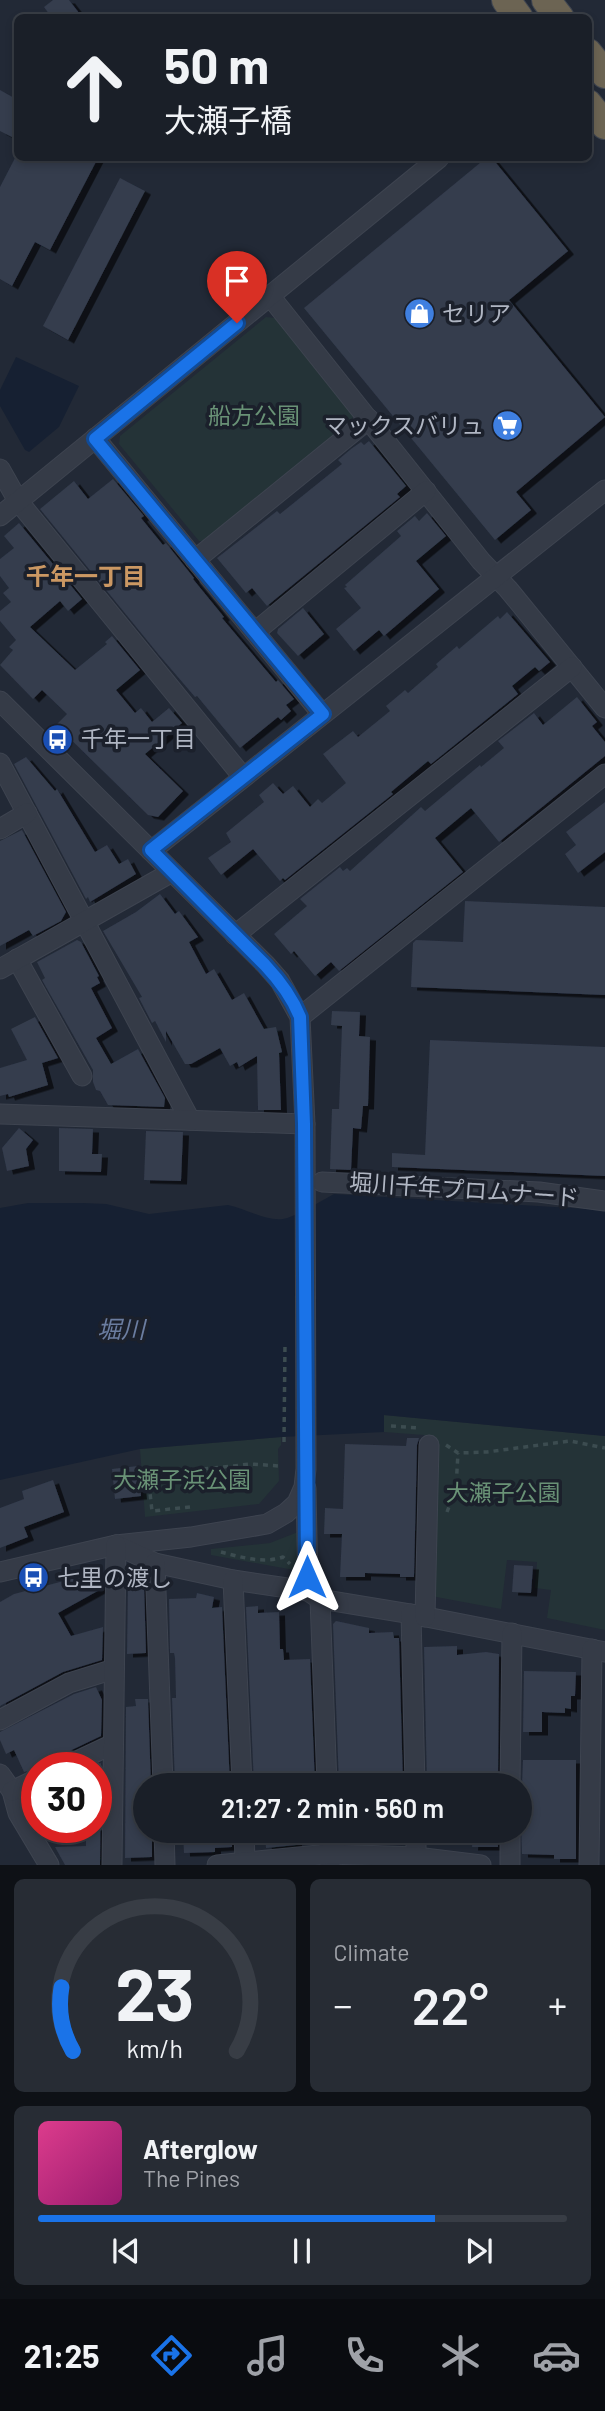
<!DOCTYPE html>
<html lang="en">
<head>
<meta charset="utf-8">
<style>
  body { margin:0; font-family:Barlow,"Noto Sans JP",sans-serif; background:#272c34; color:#f1f3f6; height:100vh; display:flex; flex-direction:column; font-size:26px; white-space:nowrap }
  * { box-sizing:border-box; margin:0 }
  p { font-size:23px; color:#9fa2a8 }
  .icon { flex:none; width:38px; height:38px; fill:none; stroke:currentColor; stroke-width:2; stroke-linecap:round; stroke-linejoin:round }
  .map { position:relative; height:1865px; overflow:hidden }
  .details { display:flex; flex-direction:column; gap:14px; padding:14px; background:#0e1116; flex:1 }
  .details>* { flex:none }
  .top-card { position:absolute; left:14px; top:14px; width:578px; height:147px; border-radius:10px; box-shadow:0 4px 10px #0003,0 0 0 2px #383d45; background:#1a1f28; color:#f1f3f6; overflow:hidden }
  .speed { position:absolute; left:21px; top:1752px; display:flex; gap:14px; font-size:35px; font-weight:700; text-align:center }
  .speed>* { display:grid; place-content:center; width:91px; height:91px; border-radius:50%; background:#1a1f28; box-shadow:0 4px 10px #0003,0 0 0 2px #383d45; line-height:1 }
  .speed .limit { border:10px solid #d22; background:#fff; color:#111 }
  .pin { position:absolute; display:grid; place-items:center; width:60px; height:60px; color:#fff; margin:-72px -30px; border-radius:50% 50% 50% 0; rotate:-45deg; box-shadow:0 0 7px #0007 }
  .pin .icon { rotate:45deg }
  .me { position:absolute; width:77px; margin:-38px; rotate:0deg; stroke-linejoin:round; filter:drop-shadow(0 0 5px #0008) }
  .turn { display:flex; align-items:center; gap:24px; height:147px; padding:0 35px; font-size:32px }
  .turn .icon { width:91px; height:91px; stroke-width:2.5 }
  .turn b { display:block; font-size:49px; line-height:60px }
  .big { font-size:52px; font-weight:600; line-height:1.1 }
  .details .card { flex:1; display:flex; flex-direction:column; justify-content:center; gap:10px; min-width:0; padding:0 24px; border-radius:10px; background:#272c34 }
  .details .dial { align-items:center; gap:0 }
  .dial svg { height:182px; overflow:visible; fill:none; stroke:#383d45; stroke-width:7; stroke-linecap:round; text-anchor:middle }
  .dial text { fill:#f1f3f6; stroke:none }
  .song { display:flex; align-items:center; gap:21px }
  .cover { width:84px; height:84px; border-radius:10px; background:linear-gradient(135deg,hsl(330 70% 55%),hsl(320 70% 35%)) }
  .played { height:7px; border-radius:4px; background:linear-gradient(90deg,#1a73e8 75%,#383d45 75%) }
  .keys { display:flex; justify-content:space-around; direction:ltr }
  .heat { display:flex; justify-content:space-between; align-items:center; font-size:38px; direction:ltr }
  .details .tiles { flex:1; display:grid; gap:14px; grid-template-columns:1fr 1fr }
  .card:last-child { grid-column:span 2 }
  .trip { position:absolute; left:133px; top:1773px; width:399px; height:70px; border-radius:35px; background:#1a1f28; box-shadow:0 4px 10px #0003,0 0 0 2px #383d45; font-weight:600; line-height:70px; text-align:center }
  .tabs { display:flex; height:112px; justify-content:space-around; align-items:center; background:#0a0c10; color:#9fa2a8 }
  .tabs .icon { width:49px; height:49px }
  .tabs .active { color:#1a73e8 }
  .tabs b { font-size:32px; color:#f1f3f6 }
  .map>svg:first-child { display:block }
</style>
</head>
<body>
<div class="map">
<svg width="605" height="1865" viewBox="0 0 605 1865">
  <defs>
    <filter id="shadow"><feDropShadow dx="6" dy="3.5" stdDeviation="0" flood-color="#0009"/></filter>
  </defs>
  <rect width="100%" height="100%" fill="#222936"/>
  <g fill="#243337">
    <polygon points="266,317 275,318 353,416 352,425 207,542 199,541 119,444 120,436"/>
    <polygon points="384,1415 605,1436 605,1630 547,1618 551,1590 535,1588 537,1562 507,1560 501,1609 431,1596 435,1447 424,1435 384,1432"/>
    <polygon points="281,1437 281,1445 278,1449 279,1481 259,1504 145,1517 140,1449"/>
    <polygon points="298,1532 300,1564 294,1570 211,1555 211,1549 270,1543"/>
  </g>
  <g fill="#162032">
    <polygon points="16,357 79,386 59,427 29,452 25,450 0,406 0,390"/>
    <path d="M334,1194L605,1210V1436L384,1415V1432L281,1437L140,1449L0,1480V1208L28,1203H83L106,1204L149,1214L228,1205C245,1208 264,1221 283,1219C293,1218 323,1200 334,1194Z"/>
  </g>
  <g fill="#343c4d" filter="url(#shadow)">
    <polygon points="53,0 69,0 83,18 52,18 44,7"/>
    <polygon points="0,90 18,100 18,140 0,131"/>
    <polygon points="15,158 98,158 50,250 35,242 12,286 0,279 0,187"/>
    <polygon points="486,158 492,158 568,251 509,300 605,417 516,492 531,510 495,540 304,308"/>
    <polygon points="120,178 145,191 68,340 43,326"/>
    <polygon points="369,441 406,486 397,494 400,497 267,606 252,588 246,593 217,558 277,511 280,514 342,464 338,460 351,449 361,442 364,445"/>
    <polygon points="113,479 144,516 141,518 163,545 166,543 194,578 193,579 224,617 222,618 276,682 278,680 294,699 286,705 291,711 281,720 278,717 240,748 197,696 195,697 159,655 40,509 74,481 88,499"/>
    <polygon points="427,513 446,536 416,561 439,589 384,636 379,630 354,651 336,629 361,608 344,588 347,587 345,585 401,536 397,531 415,516 419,521"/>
    <polygon points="19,523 82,599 68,611 60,601 30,627 75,670 107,644 105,642 112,636 140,670 116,690 135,713 141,708 152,722 169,708 182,723 145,754 183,791 158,817 148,815 56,725 67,714 42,690 33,699 0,665 13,650 9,647 16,640 0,621 0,611 11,602 3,593 9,588 0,576 0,559 14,548 4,536"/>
    <polygon points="303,608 324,634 298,656 277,633 278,629"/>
    <polygon points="507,612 550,662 539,671 535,667 512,686 518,694 431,764 428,761 391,792 393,794 285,880 283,878 280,881 253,849 221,875 208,858 231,842 226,833 264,802 259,795 273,783 283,794 293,786 310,807 318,799 322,803 346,783 323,754 353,731 358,737 390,711 386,706 405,690 408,693 438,667 436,664 457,646 459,649 498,616 500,619"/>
    <polygon points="577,697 597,722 592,726 605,742 605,756 499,842 471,808 435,838 463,872 339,971 331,962 315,976 294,951 291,954 274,934 307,906 300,899 340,867 343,871 347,868 350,871 421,807 425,811 480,765 481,767 504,748 498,741 534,713 543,725"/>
    <polygon points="26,757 55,791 57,789 95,852 107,845 119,864 128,859 136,874 90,902 88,897 86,899 14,764"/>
    <polygon points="605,802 605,852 578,873 565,854 576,845 566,832"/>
    <polygon points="22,830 66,912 61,921 33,936 29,930 0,946 0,841"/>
    <polygon points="160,894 175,914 179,911 198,937 189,942 206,974 214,969 232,1000 244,993 264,1029 276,1027 282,1052 279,1053 281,1110 258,1110 257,1056 239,1067 237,1062 230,1066 220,1048 191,1064 185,1064 166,1031 166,1042 155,1021 152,1023 139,998 142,997 103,931 136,912"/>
    <polygon points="465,901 605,907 605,995 411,987 413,943 416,940 463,942"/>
    <polygon points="77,940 81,942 99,976 97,977 100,983 91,988 112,1028 96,1038 111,1064 138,1049 165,1098 164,1107 108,1105 100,1091 96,1090 93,1082 93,1070 42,980 45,978 37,962"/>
    <polygon points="332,1011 360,1012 359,1036 370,1037 368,1106 363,1106 361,1129 353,1128 351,1170 330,1169 332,1109 339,1109 342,1026 331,1025"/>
    <polygon points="35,1017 58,1058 42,1063 48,1085 9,1097 8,1094 0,1096 0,1068 27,1060 11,1029"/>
    <polygon points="430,1040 605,1047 605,1176 392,1167 392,1153 425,1155"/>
    <polygon points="19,1128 33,1140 26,1149 29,1166 7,1171 2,1148"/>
    <polygon points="59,1128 93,1129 92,1154 102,1154 101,1172 59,1171"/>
    <polygon points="146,1131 183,1132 181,1181 144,1180"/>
    <polygon points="407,1438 419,1438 417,1445 414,1577 400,1577 400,1574 365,1573 365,1577 340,1577 342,1534 324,1534 325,1508 343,1509 345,1444 406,1446"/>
    <polygon points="138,1466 141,1496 115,1499 112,1469"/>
    <polygon points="53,1480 64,1512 24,1527 28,1537 0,1548 0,1508 24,1499 22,1491"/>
    <polygon points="514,1565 533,1566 531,1593 512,1592"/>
    <polygon points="96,1574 103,1588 58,1613 71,1636 103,1627 102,1660 63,1672 0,1706 0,1602 14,1594 79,1577 81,1581"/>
    <polygon points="128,1581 144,1584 146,1653 127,1654"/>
    <polygon points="197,1593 214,1597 212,1608 222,1607 230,1785 175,1785 172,1698 176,1698 175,1658 174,1653 170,1653 169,1599 196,1598"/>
    <polygon points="258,1606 258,1613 279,1612 280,1649 283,1649 284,1660 310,1659 315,1785 254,1785 246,1607"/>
    <polygon points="336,1621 369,1628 369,1633 393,1632 394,1638 399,1638 403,1785 339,1785 333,1624"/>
    <polygon points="457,1646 457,1655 486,1652 499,1654 498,1785 427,1785 424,1647"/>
    <polygon points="524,1671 576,1672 575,1696 571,1696 571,1709 565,1708 565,1713 542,1712 542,1732 523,1732"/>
    <polygon points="96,1687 102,1700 101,1736 57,1757 50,1765 24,1772 14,1750 6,1754 0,1740 0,1732 74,1694"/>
    <polygon points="135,1699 148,1699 151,1785 145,1785 145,1830 152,1830 152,1857 125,1858 126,1707 136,1706"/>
    <polygon points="523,1760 576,1760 576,1859 554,1859 554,1855 522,1854 520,1792 522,1785"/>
    <polygon points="101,1763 100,1865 65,1865 55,1847 86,1846 86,1827 96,1827 96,1768 92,1768"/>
    <polygon points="176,1830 232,1830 232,1847 215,1848 215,1852 184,1853 183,1833 176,1838"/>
    <polygon points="265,1830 296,1830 296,1845 266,1848"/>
    <polygon points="473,1830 498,1830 498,1847 472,1847"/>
  </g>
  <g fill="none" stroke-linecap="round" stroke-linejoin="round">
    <defs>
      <g id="minor">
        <polyline points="270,296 481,561 508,589 605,708"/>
        <polyline points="95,438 322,714"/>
        <polyline points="0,469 18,501 243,777"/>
        <polyline points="0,516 439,158"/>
        <polyline points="195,560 369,419"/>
        <polyline points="255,632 426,491"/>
        <polyline points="0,701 266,965 280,981 300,1017 305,1124 306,1469 304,1487 297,1503 286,1513 267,1524 191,1537 116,1545 0,1572"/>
        <polyline points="0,763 190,1120"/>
        <polyline points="0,829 27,813"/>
        <polyline points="151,851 605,490"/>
        <polyline points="235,935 572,667"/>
        <polyline points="17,959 82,1076"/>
        <polyline points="0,969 172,872"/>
        <polyline points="300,1017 605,774"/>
        <polyline points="0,1114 305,1124"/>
        <polyline points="322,1182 539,1192 605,1201"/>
        <polyline points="306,1488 308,1591"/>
        <polyline points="116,1545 155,1563 233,1580 308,1591 320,1599 411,1614 605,1652"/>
        <polyline points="155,1563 163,1785"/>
        <polyline points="233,1580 242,1785"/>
        <polyline points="320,1599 327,1785"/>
        <polyline points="411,1614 415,1785"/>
        <polyline points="425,1617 429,1445"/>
        <polyline points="0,1720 69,1683 114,1669"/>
        <polyline points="62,1768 113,1744"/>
        <polyline points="0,1774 12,1791 18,1813 49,1865"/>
        <polyline points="510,1785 512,1633"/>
        <polyline points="12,1791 37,1779"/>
        <polyline points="164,1830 165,1865"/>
        <polyline points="244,1830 245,1862"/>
        <polyline points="328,1830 330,1864"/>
        <polyline points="416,1830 416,1857"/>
        <polyline points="112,1865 116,1545"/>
        <polyline points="217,1865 329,1854 416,1857 481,1865"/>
        <polyline points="510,1865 510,1830"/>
        <polyline points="589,1865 592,1649"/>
      </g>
      <g id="highway">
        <polyline points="506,0 519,18"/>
        <polyline points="546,0 560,18"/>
        <polyline points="588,53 605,74"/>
        <polyline points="588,104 605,125"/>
      </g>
    </defs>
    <use href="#minor" stroke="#3e4450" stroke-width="21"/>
    <use href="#highway" stroke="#404651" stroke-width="30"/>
    <g stroke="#3c4c50" stroke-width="3.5" stroke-dasharray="5 5" stroke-linecap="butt">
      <polyline points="391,1426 419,1428"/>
      <polyline points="284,1442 285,1343"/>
      <polyline points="446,1445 458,1453 487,1452 570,1441 605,1448"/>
      <polyline points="190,1507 152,1511 148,1475 251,1464 279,1466"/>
      <polyline points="447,1512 456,1488 458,1453"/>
      <path d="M221,1552C240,1557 264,1564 283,1557L290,1564"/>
    </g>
    <use href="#minor" stroke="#353b47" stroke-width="19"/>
    <use href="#highway" stroke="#6c6453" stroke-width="28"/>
  </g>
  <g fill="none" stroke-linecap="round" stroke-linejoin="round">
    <defs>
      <path id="route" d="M237,323L95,439L323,714L151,850L265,965C280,981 292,997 300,1017L304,1124L307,1577"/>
    </defs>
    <use href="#route" stroke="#114b97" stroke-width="18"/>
    <use href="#route" stroke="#1a73e8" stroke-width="12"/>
  </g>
  <defs>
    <symbol id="shop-disc" viewBox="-11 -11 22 22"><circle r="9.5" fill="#3f7fe0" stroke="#1b202b"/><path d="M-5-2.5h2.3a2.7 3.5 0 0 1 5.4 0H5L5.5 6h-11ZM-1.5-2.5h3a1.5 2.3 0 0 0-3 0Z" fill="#fff"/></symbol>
    <symbol id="supermarket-disc" viewBox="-11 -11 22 22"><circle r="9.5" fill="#3f7fe0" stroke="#1b202b"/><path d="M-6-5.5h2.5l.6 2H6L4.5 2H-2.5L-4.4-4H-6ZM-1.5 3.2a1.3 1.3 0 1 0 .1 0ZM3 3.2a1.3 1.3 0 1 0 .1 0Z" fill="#fff"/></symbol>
    <symbol id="bus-disc" viewBox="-11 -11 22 22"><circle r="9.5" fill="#1a4fb4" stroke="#1b202b"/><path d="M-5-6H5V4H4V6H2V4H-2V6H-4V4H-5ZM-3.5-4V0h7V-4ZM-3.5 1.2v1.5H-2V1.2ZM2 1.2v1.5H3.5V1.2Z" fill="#fff"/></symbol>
  </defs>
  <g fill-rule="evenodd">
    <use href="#shop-disc" x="402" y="296" width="35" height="35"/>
    <use href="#supermarket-disc" x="490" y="408" width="35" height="35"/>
    <use href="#bus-disc" x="40" y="722" width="35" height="35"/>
    <use href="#bus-disc" x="16" y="1560" width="35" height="35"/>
  </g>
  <g text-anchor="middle" stroke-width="7" stroke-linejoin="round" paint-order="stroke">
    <g font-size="23" fill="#b0b6c3" stroke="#1b202b" text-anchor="start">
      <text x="442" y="322">セリア</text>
      <text x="484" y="434" text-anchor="end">マックスバリュ</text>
      <text x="81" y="747">千年一丁目</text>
      <text x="57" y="1586">七里の渡し</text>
    </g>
    <g font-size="23" fill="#699276" stroke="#1b202b">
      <text x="254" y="424">船方公園</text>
      <text x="182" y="1488">大瀬子浜公園</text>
      <text x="503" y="1501">大瀬子公園</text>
    </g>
    <g font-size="23" fill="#b0b6c3" stroke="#1b202b">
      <text transform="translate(464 1190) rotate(4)" y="8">堀川千年プロムナード</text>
    </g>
    <g font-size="24" font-weight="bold" fill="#cb9863" stroke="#1b202b">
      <text x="86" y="585">千年一丁目</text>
    </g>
    <g font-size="24" font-style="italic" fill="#6b7da0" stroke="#1b202b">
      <text x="121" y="1338">堀川</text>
    </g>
  </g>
</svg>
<div class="speed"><div class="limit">30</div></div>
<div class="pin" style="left:237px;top:323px;background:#d93025"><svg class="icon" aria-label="arrive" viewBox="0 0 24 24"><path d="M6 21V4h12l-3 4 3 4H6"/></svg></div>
<svg class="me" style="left:307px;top:1577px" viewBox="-20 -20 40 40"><path d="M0-17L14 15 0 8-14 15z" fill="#1a73e8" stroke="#fff" stroke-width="4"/></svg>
<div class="trip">21:27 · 2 min · 560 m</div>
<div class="top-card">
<div class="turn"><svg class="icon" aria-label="ahead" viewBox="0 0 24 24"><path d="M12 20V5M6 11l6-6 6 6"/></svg><div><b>50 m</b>大瀬子橋</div></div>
</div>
</div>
<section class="details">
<div class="tiles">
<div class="card dial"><svg viewBox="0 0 100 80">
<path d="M14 69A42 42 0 1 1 86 69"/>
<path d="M14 69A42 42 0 0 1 9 41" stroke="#1a73e8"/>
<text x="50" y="56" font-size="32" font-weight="700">23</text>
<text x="50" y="72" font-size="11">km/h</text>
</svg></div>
<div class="card"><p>Climate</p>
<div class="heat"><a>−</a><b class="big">22°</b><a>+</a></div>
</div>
<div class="card">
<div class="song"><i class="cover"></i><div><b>Afterglow</b><p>The Pines</p></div></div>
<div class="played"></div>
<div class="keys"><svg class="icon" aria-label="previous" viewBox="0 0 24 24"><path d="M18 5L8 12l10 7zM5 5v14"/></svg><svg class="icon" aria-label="pause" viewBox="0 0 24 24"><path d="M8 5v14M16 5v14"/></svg><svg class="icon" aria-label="next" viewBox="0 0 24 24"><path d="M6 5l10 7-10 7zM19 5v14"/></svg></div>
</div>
</div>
</section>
<nav class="tabs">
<b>21:25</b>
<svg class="icon active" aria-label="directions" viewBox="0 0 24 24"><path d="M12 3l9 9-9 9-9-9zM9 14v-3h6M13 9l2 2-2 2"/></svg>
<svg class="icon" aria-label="music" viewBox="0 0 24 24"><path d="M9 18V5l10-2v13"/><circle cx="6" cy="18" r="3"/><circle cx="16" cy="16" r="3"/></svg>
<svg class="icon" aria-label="phone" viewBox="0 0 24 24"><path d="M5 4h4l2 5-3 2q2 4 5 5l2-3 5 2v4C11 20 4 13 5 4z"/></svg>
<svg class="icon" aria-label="climate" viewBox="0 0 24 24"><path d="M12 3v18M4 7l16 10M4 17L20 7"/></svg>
<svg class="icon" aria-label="car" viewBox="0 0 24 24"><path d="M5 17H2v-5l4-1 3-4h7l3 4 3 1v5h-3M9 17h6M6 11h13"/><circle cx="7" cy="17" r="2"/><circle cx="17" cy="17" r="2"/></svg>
</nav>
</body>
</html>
